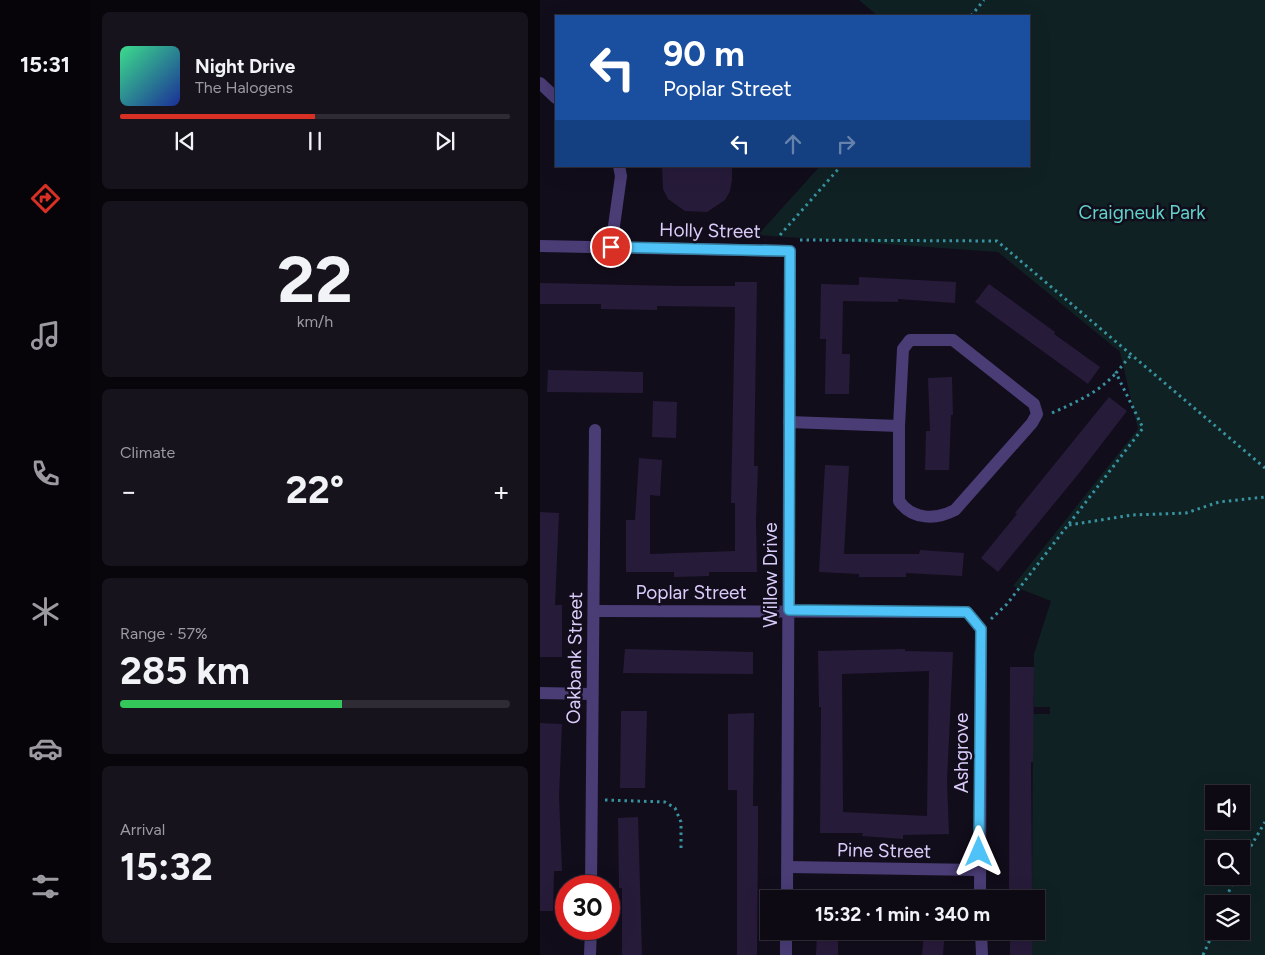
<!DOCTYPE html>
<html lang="en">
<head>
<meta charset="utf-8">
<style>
  body { margin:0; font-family:Figtree,sans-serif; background:#17131d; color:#f1f3f6; height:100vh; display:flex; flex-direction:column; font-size:19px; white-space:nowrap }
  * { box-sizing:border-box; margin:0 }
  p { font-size:16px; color:#9b9aa0 }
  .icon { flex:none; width:28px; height:28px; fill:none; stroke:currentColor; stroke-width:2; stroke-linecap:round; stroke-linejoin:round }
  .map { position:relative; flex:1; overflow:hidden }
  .drawer { display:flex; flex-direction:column; gap:12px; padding:12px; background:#08060b; width:450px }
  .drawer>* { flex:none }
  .guide { position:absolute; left:15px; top:15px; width:475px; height:152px; border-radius:0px; box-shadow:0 5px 20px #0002,0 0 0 1px #2e2b34; background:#1a4fa0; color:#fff; overflow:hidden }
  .tools { position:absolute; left:665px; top:785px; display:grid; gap:10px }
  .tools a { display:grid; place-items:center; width:45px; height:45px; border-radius:0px; background:#0e0a14; box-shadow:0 5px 20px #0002,0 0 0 1px #2e2b34; font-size:25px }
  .speed { position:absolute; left:15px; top:875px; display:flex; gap:10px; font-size:25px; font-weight:700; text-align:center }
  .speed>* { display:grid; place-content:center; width:65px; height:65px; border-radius:50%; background:#0e0a14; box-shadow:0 5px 20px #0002,0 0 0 1px #2e2b34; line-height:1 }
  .speed .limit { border:8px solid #d22; background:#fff; color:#111 }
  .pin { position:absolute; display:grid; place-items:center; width:42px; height:42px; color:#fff; margin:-21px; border:2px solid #fff; border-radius:50%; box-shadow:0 1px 5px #0007 }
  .me { position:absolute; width:55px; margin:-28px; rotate:0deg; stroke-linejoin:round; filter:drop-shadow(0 0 4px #0008) }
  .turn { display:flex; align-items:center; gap:18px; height:105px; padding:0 25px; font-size:22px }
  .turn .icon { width:65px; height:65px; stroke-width:2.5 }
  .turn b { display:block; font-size:35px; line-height:42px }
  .lanes { display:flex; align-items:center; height:48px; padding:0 25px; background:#0003; justify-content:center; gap:25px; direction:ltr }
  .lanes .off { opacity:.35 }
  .big { font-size:38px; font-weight:700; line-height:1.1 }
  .drawer .card { flex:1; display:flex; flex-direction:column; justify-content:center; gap:8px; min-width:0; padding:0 18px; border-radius:8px; background:#17131d }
  .drawer .dial { align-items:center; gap:0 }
  .dial b { font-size:65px; line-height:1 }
  .song { display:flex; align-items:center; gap:15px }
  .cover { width:60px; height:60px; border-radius:8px; background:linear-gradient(135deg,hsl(150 70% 55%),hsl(230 70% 35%)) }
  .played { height:5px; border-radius:2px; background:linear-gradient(90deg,#d93025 50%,#2e2b34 50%) }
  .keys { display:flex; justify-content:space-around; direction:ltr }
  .heat { display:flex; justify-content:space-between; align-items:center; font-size:28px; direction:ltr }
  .charge { height:8px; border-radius:4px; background:linear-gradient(90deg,#34c759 57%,#2e2b34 0) }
  .trip { position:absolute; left:220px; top:890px; width:285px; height:50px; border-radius:0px; background:#0e0a14; box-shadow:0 5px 20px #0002,0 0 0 1px #2e2b34; font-weight:700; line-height:50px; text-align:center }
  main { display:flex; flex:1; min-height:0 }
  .tabs { display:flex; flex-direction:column; width:90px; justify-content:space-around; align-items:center; background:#060408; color:#9b9aa0 }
  .tabs .icon { width:35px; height:35px }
  .tabs .active { color:#d93025 }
  .tabs b { font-size:22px; color:#f1f3f6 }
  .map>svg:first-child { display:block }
</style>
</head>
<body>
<main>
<nav class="tabs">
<b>15:31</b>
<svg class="icon active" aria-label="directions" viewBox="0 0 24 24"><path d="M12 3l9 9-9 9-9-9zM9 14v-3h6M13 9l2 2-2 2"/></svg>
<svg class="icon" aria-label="music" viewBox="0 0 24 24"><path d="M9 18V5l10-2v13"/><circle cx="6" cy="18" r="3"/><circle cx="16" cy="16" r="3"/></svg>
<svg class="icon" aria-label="phone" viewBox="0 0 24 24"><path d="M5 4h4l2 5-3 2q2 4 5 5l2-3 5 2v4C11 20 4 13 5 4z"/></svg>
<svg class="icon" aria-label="climate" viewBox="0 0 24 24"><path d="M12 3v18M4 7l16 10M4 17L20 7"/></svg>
<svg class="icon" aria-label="car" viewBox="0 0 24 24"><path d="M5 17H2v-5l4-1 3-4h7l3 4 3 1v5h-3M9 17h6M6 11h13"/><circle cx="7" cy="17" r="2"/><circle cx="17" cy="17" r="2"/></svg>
<svg class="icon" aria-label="filters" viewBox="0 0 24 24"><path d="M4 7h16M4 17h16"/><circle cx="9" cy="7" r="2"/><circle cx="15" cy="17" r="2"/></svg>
</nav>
<section class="drawer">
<div class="card">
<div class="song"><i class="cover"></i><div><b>Night Drive</b><p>The Halogens</p></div></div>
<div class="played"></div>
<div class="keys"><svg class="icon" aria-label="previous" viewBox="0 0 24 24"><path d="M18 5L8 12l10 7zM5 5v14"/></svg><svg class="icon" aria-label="pause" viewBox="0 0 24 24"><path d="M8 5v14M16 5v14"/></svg><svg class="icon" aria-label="next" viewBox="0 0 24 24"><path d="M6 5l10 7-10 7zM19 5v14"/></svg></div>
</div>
<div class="card dial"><b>22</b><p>km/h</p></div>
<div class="card"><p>Climate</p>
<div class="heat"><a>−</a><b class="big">22°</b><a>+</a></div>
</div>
<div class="card"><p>Range · 57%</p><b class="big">285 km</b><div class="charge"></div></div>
<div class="card"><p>Arrival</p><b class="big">15:32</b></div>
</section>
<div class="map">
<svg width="725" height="955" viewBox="0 0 725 955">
  <rect width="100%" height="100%" fill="#120d1b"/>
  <path fill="#102124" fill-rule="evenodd" d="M319,0H725V955H492V931H496V899H480L479,892H492L493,724L486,714H510V707H494V654L511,601L473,586L598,429L580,352L458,252L218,235L280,166H489V16H338ZM674,794H701V821H674ZM674,849H701V876H674ZM674,904H701V931H674Z"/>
  <g fill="#271b3a" fill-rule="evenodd">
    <polygon points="122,166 192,166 192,180 190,191 185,200 167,212 145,211 128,199 123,189"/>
    <polygon points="319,277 416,282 415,303 358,299 358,302 303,301 302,354 310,354 309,394 285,394 286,339 280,339 281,284 319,285"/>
    <polygon points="195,282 217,282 214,466 218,466 216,520 217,572 169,572 169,576 134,577 134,572 86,572 86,520 95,520 99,458 122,460 120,496 110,495 110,554 195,551 195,503 191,503 195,307 117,306 117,310 61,309 61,304 0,304 0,283 138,286 195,286"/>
    <polygon points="449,284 515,332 514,334 560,367 548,384 435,302"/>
    <polygon points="8,370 103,372 103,393 7,392"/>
    <polygon points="412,377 413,415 411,415 409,470 385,470 386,431 390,431 388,378"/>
    <polygon points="569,397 587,411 540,472 458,572 441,558 477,514 475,513"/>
    <polygon points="113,401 137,402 136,438 112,437"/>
    <polygon points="285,465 309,466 304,554 379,554 380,550 424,553 422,576 366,573 366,577 319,577 319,574 279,572"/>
    <polygon points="0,512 19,513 15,605 22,605 22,657 0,657"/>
    <polygon points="85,649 213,652 213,674 83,673"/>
    <path d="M365,649V651L413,652L407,781L409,834L363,835V839L322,836L323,833H280L281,707H279L278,651ZM389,671L387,816L303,812L302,674Z"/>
    <polygon points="470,667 494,667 493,762 491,762 492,892 469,892"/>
    <polygon points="81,711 107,711 105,788 80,788"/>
    <polygon points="214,713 213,806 218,806 218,844 217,955 197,955 197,790 188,790 188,714"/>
    <polygon points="0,723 22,724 19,797 22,871 14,871 13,911 0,911"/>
    <polygon points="98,817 102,955 82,955 82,888 79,888 78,818"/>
    <polygon points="277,931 298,931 298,955 276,955"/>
    <polygon points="384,931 405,931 403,955 382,955"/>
    <rect x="470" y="931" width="22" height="24"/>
  </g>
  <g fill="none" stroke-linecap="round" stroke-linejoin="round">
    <g stroke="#3893a1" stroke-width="3" stroke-dasharray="2.5 4" stroke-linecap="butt">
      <polyline points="431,16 444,0"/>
      <polyline points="240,235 301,166"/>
      <polyline points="260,240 457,241 725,468"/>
      <path d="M512,413C536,402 558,393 576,373"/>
      <polyline points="529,525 592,515 646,513 679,502 725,497"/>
      <polyline points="451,619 467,604 603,428 576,373 591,355"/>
      <polyline points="65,800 125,802 135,808 141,822 141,852"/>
      <polyline points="701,863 725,822"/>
      <polyline points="684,904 695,876"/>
      <polyline points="663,955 674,931"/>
    </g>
    <g stroke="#4a3c75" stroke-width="12">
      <polyline points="0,83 16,98"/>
      <polyline points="0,246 250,251 247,899"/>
      <polyline points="71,247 81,176 79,166"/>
      <path d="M370,340H413L494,404L497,414L492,423L415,510C396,520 372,520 359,501V426L363,349Z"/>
      <polyline points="249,422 359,426"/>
      <polyline points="54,611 427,612 441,629 440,899"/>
      <polyline points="0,693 51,694"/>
      <polyline points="248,867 439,870"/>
      <polyline points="51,886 55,430"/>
      <polyline points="441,931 442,955"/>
      <polyline points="50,955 51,929"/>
      <polyline points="246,955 246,931"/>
    </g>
  </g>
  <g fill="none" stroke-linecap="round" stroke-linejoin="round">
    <defs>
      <polyline id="route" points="71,247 250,251 249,610 427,612 441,629 439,852"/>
    </defs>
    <use href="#route" stroke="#337fa1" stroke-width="12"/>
    <use href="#route" stroke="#4fc3f7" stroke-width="9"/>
  </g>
  <g text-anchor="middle" stroke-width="5" stroke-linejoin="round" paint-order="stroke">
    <g font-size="19" fill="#60d1cb" stroke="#120d1b">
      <text x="602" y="219">Craigneuk Park</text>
    </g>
    <g font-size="19" fill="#daccfa" stroke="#120d1b">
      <text transform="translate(170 230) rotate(1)" y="7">Holly Street</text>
      <text transform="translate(230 575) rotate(-90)" y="7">Willow Drive</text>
      <text x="151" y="599">Poplar Street</text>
      <text transform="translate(34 658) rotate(-89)" y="7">Oakbank Street</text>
      <text transform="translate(421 753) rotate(-90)" y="7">Ashgrove</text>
      <text transform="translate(344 850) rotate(1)" y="7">Pine Street</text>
    </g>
  </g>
</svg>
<div class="tools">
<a><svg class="icon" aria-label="sound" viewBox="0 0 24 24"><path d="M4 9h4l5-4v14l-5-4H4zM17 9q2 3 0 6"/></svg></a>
<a><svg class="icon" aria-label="search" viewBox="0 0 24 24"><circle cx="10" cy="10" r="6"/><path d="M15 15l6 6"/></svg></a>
<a><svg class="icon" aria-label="layers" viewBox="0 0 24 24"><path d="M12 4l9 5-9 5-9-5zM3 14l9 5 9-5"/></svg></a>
</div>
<div class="speed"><div class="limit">30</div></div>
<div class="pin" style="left:71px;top:247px;background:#d93025"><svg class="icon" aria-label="arrive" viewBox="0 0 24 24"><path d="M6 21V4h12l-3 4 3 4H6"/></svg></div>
<svg class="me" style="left:439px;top:852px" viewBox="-20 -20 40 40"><path d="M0-17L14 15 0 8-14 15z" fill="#4fc3f7" stroke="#fff" stroke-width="4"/></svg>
<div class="trip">15:32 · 1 min · 340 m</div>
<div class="guide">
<div class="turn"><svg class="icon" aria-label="left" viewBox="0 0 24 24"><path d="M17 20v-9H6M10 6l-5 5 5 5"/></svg><div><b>90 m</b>Poplar Street</div></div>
<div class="lanes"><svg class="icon" aria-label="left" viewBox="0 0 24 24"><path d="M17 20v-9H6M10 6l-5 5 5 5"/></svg><svg class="icon off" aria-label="ahead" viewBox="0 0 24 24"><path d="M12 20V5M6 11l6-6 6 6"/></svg><svg class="icon off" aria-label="right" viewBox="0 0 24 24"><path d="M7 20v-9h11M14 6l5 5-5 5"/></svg></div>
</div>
</div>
</main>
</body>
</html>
